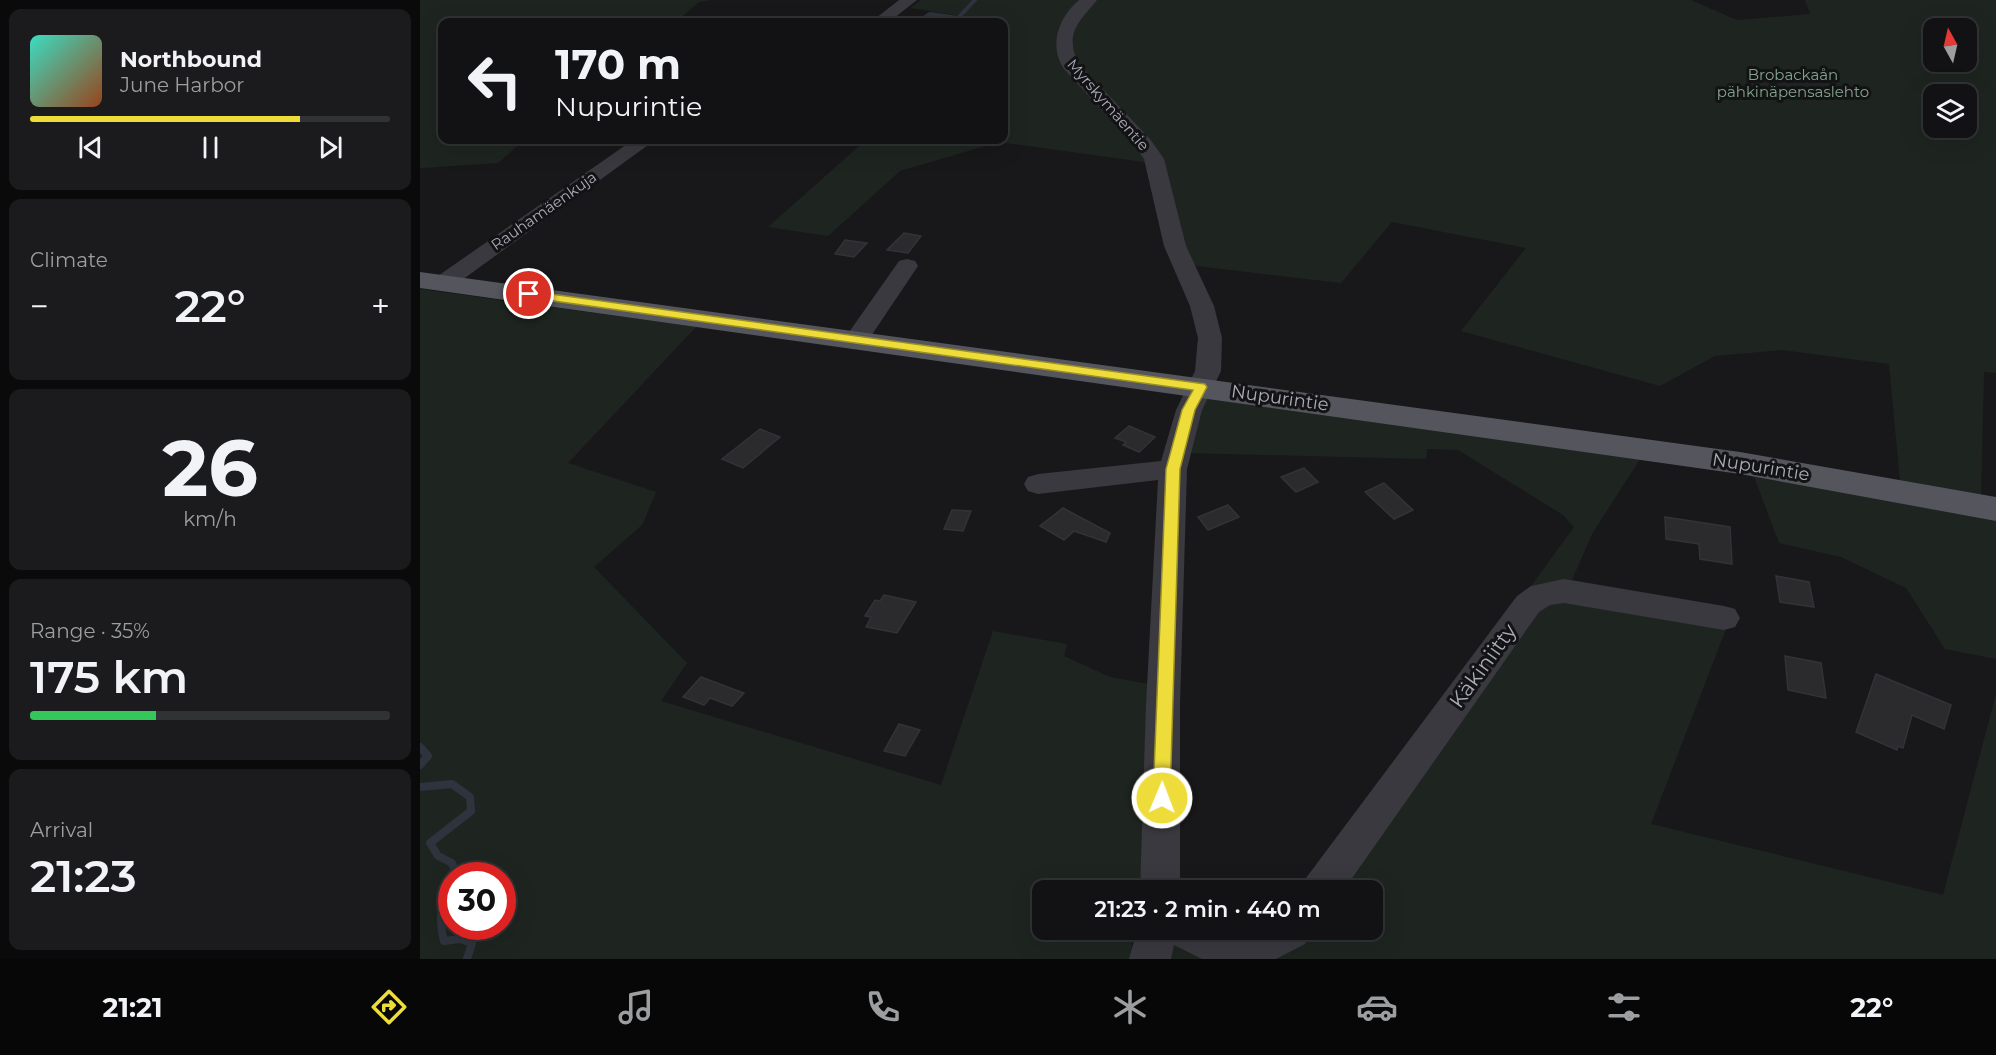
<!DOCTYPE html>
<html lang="en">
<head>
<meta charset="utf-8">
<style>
  body { margin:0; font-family:Montserrat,sans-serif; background:#1b1b1d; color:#f1f3f6; height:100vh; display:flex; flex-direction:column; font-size:22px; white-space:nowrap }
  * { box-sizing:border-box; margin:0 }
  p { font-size:20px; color:#9c9ea0 }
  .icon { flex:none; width:33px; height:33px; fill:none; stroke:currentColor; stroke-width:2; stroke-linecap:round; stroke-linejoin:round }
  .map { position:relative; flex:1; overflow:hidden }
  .details { display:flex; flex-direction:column; gap:9px; padding:9px; background:#0a0a0b; width:420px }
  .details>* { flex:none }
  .guide { position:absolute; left:18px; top:18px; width:570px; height:126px; border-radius:12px; box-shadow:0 6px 24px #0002,0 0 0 2px #313234; background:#121214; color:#f1f3f6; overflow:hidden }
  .needle { width:39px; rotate:352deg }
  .tools { position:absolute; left:1503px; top:18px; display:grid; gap:12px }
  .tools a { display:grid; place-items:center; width:54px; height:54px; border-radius:12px; background:#121214; box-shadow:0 6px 24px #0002,0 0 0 2px #313234; font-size:30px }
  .speed { position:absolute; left:18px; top:862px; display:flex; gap:12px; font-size:30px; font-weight:700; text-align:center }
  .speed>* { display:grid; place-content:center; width:78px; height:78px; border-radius:50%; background:#121214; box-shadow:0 6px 24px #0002,0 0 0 2px #313234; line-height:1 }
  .speed .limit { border:9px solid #d22; background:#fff; color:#111 }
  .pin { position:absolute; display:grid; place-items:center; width:51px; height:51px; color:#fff; margin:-26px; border:3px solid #fff; border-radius:50%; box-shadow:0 2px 6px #0007 }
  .me { position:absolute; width:66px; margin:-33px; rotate:1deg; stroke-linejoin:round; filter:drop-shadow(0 0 4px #0008) }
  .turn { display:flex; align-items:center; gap:21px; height:126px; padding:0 18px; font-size:27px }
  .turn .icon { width:78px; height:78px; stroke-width:2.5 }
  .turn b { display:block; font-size:42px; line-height:51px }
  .big { font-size:45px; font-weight:600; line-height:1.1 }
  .details .card { flex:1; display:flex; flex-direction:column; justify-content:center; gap:9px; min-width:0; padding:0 21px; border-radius:12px; background:#1b1b1d }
  .details .dial { align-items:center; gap:0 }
  .dial b { font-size:78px; line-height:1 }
  .song { display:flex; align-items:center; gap:18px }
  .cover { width:72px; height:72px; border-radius:9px; background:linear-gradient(135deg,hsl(170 70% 55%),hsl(20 70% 35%)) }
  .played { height:6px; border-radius:3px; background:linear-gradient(90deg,#eedc3b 75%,#313234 75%) }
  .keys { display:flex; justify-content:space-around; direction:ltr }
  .heat { display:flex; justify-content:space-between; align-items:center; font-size:33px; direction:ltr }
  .charge { height:9px; border-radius:4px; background:linear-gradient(90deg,#34c759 35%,#313234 0) }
  .trip { position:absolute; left:612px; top:880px; width:351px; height:60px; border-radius:12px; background:#121214; box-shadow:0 6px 24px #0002,0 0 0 2px #313234; font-weight:600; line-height:60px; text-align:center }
  .menu { display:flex; height:96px; justify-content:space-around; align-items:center; background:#070708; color:#9c9ea0 }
  .menu .icon { width:42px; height:42px }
  .menu .active { color:#eedc3b }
  .menu b { font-size:27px; color:#f1f3f6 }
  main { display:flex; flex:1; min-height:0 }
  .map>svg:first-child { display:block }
</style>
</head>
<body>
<main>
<section class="details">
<div class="card">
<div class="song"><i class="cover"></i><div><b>Northbound</b><p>June Harbor</p></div></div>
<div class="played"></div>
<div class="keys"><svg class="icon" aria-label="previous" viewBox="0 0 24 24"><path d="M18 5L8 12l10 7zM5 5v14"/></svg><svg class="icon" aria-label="pause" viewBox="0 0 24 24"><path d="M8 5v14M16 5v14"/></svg><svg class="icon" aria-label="next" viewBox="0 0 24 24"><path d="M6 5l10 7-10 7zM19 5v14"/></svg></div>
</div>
<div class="card"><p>Climate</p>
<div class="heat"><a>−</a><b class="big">22°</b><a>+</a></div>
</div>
<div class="card dial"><b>26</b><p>km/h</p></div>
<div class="card"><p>Range · 35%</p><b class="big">175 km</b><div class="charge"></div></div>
<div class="card"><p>Arrival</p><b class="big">21:23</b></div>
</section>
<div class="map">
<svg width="1576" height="959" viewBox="0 0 1576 959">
  <rect width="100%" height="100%" fill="#18181a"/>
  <g fill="#1e2520" fill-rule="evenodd">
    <polygon points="0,0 290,0 279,2 256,22 22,22 22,140 104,140 78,163 2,168 0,168"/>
    <path d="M501,0H1271L1317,20L1390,14L1385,0H1576V373L1564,372L1561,495L1480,481L1469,364L1362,350L1295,356L1240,386L1041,331L1106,248L972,222L921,283L768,265L745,165L579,142L480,171L408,236L348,227L446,140H584V26L586,23L490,8ZM1514,28H1546V62H1514ZM1514,94H1546V128H1514Z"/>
    <path d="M0,289L276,327L148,463L236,492L222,525L174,567L267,663L241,701L521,785L573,631L647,644L644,656L690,677L734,685L724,862L716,891H622V930H713L711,959H0ZM32,876H82V927H32Z"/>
    <polygon points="801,396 1222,456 1172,534 1152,580 1314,608 1231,824 1523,895 1576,694 1576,959 747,959 750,944 848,930 952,930 952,891 889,891 1154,527 1143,515 1038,450 1007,449 1006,459 766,453 782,400"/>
    <polygon points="1333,474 1576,520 1576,659 1525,649 1486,588 1421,557 1359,543"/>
  </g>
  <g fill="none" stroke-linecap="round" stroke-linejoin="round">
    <polyline stroke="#2e333d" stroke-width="4" points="498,22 510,14 538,18 555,0"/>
    <g stroke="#2e333d" stroke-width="8">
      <polyline points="0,747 8,756 0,765"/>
      <polyline points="0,787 32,784 50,797 51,811 10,843 18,856 32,863 36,873 34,876"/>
      <path d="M32,880C21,899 18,919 24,941L40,939L52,943L47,959"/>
    </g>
  </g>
  <g fill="#2b2b2e" stroke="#333236" stroke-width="1.5">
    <polygon points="484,233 501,236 488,253 467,250"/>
    <polygon points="425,240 447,243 434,257 415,254"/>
    <polygon points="709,426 735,437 719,452 703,445 706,442 695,438"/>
    <polygon points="340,429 360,437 323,468 302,459"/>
    <polygon points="884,468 898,482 876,492 861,477"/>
    <polygon points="964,483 993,510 974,519 945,492"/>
    <polygon points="808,505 819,517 788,530 778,517"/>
    <polygon points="643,508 690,533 686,542 654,531 644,540 620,526"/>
    <polygon points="532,510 551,511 543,531 524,529"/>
    <polygon points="1245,517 1310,527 1312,564 1280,559 1279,544 1246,539"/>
    <polygon points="1356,576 1389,582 1394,607 1360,602"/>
    <polygon points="464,595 496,602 477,633 446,627 451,617 445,616 455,600 460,601"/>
    <polygon points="1365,656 1401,663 1406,698 1368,690"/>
    <polygon points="1456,674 1531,705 1524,729 1492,715 1483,748 1478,746 1477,750 1436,732"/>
    <polygon points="281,677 324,693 312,706 290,698 284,705 263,697"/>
    <polygon points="479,724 500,730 485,756 464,751"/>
  </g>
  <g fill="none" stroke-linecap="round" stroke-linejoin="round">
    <g fill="#39393f" fill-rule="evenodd">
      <polygon points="479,0 497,0 469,22 451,22"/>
      <path d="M659,0H677C660,21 644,32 658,63L730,139L744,159L766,246L794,306L802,338L801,371L782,410L767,469L760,705V891H720L726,705L738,480L618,494L608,491L604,484L608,477L618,474L741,461L756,410L775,371L778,338L770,306L744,246L724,159L716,147L644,69C628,45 639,17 659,0Z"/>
      <polygon points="213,140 235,140 31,288 23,290 15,288 11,283 15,278"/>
      <polygon points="487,259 495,261 498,266 445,345 436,347 427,345 424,340 427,335 479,261"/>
      <polygon points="1144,579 1304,606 1315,609 1320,618 1315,627 1304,630 1144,603 1130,605 1119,612 923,891 880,891 886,878 1097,596 1111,586"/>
      <polygon points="717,930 891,930 885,944 856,959 782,959 754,945 751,959 709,959"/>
    </g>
    <polygon fill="#55555d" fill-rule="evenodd" points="0,272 1320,452 1576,497 1576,521 1320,474 0,288"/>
  </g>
  <polygon fill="#eedc3b" stroke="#9b8f26" stroke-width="1.5" points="109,291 785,384 787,387 775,410 760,469 750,798 748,803 742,806 735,803 733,798 746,469 762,410 773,390 105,297 105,292"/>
  <g text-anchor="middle" stroke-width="6" stroke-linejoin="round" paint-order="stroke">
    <g font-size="15" fill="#82a48c" stroke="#131315">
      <text x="1373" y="80">Brobackaån<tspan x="1373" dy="17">pähkinäpensaslehto</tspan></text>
    </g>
    <g font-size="15" fill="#aaabb9" stroke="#131315">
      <text transform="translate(688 105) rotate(49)" y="5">Myrskymäentie</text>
      <text transform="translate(124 211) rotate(-35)" y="5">Rauhamäenkuja</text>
    </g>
    <g font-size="18" fill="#aaabb9" stroke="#131315">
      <text transform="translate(860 398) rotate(8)" y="6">Nupurintie</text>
      <text transform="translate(1341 467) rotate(9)" y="6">Nupurintie</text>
    </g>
    <g font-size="21" fill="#aaabb9" stroke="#131315">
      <text transform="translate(1063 666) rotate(-54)" y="7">Käkiniitty</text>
    </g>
  </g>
</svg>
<div class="tools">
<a><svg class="needle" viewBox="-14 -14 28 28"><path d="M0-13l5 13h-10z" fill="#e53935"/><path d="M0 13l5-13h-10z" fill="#9c9ea0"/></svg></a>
<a><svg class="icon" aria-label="layers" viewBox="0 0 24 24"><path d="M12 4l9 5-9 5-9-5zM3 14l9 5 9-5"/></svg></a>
</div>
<div class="speed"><div class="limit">30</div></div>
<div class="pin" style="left:109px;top:294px;background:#d93025"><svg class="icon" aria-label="arrive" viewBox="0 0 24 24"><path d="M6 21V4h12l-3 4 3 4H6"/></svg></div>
<svg class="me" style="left:742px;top:798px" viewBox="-20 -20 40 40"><circle r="17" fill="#eedc3b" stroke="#fff" stroke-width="3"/><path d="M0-11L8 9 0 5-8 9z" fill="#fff"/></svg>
<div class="trip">21:23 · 2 min · 440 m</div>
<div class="guide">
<div class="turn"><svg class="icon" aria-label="left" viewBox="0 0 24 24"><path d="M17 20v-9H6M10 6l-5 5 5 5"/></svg><div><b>170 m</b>Nupurintie</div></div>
</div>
</div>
</main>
<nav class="menu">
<b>21:21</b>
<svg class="icon active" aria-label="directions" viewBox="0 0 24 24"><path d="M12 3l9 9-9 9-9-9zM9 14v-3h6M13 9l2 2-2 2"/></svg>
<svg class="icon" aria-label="music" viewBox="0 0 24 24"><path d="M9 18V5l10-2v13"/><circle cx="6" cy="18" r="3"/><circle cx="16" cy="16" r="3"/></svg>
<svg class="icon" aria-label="phone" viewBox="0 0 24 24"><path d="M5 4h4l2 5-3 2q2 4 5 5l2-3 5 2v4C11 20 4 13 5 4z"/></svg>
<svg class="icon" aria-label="climate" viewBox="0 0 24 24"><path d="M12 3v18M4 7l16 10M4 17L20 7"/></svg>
<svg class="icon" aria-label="car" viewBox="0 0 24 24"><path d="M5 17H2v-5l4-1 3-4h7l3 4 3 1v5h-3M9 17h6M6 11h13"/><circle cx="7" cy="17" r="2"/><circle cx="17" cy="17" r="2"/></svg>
<svg class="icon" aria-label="filters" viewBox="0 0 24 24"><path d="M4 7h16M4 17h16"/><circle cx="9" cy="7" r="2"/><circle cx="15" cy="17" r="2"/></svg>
<b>22°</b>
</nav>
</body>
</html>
